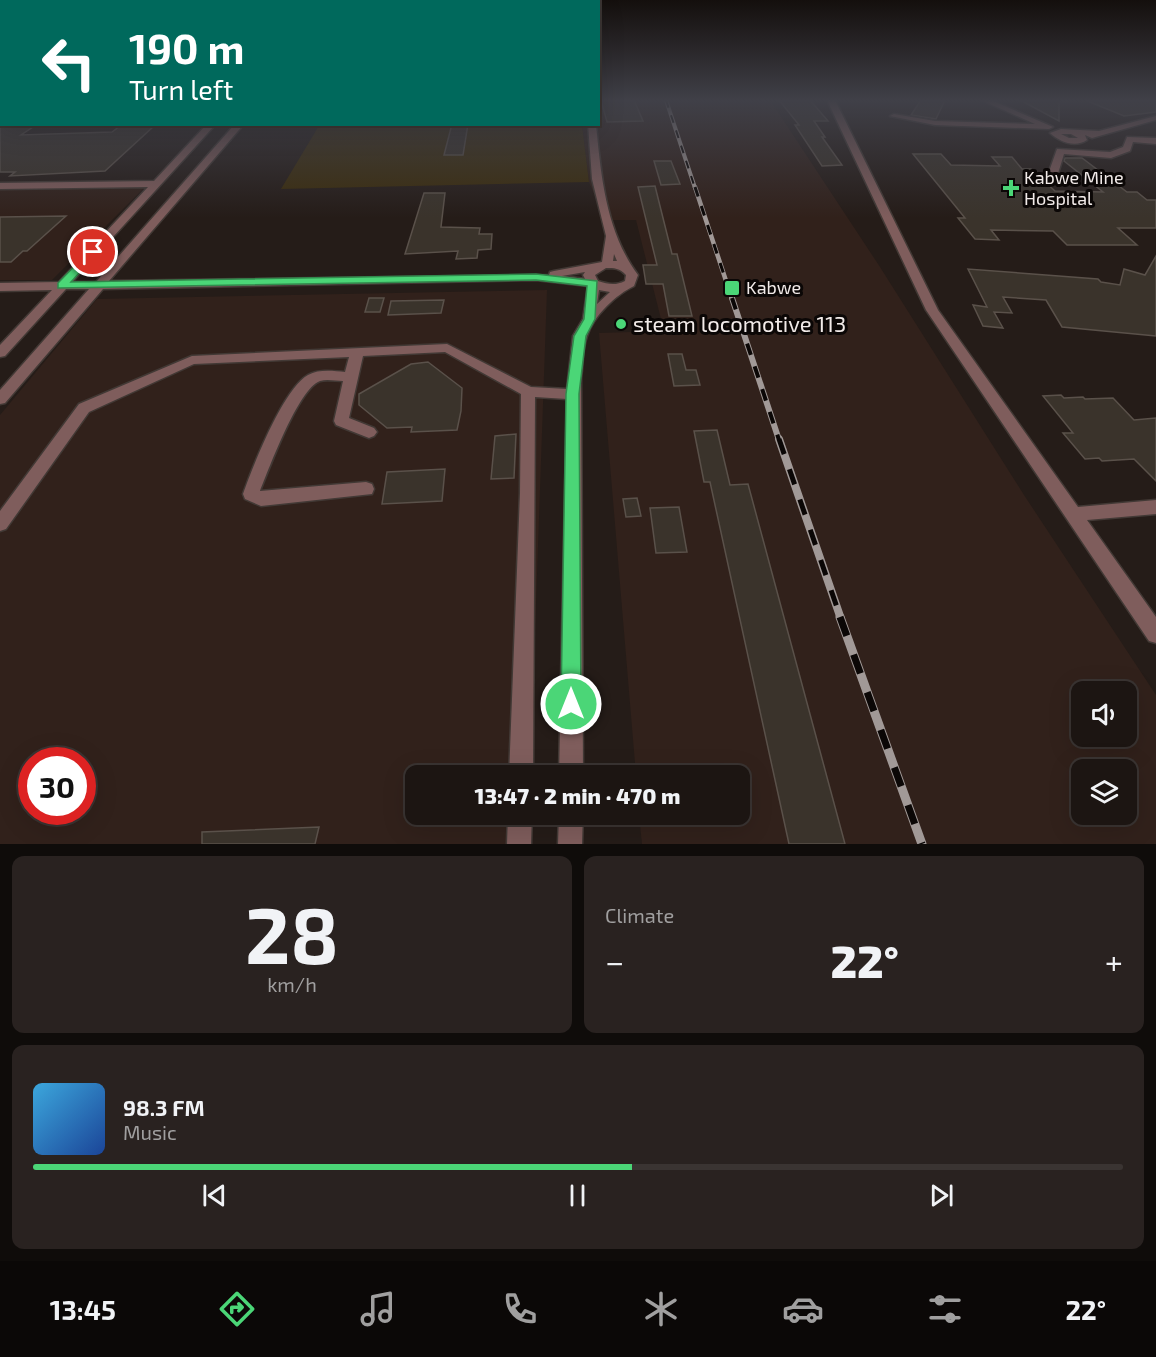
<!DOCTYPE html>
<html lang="en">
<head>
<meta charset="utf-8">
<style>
  body { margin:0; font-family:"Exo 2",sans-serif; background:#292220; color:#f1f3f6; height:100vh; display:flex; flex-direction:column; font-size:22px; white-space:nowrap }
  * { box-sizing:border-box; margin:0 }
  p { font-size:20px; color:#a09f9f }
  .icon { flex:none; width:33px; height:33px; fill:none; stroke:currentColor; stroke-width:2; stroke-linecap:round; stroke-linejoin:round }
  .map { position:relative; height:844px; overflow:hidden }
  .drawer { display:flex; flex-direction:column; gap:12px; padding:12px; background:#0f0c0a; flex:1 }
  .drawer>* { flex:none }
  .top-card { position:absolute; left:0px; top:0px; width:600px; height:126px; box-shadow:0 6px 24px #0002,0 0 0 2px #3a3432; background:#00695c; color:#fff; overflow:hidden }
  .buttons { position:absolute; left:1071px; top:681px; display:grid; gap:12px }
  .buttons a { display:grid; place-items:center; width:66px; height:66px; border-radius:12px; background:#1c1512; box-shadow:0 6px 24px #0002,0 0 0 2px #3a3432; font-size:30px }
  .speed { position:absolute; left:18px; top:747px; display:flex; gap:12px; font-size:30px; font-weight:700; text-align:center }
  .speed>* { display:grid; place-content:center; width:78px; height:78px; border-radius:50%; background:#1c1512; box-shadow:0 6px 24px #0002,0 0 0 2px #3a3432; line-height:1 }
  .speed .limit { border:9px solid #d22; background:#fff; color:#111 }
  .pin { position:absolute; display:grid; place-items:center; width:51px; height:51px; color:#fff; margin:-26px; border:3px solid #fff; border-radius:50%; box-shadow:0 2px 6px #0007 }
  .me { position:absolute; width:66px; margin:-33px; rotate:0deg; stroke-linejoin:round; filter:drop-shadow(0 0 4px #0008) }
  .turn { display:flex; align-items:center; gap:21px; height:126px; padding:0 30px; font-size:27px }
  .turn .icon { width:78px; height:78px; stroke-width:2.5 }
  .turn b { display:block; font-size:42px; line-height:51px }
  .big { font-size:45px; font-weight:800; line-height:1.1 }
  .drawer .tile { flex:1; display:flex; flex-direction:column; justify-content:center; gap:9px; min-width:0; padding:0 21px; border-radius:12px; background:#292220 }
  .drawer .dial { align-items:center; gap:0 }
  .dial b { font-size:78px; line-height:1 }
  .song { display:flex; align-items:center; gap:18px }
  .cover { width:72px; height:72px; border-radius:9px; background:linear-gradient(135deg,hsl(200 70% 55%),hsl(220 70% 35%)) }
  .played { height:6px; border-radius:3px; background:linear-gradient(90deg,#4bd677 55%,#3a3432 55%) }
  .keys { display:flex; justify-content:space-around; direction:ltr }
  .heat { display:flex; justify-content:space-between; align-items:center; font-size:33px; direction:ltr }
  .drawer .tiles { flex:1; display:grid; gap:12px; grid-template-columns:1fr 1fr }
  .tile:last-child { grid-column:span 2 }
  .trip { position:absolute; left:405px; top:765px; width:345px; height:60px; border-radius:12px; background:#1c1512; box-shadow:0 6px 24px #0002,0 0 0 2px #3a3432; font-weight:800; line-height:60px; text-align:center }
  .tabs { display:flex; height:96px; justify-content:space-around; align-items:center; background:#0b0807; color:#a09f9f }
  .tabs .icon { width:42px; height:42px }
  .tabs .selected { color:#4bd677 }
  .tabs b { font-size:27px; color:#f1f3f6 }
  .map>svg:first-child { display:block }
</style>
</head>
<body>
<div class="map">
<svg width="1156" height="844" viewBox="0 0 1156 844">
  <rect width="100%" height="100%" fill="#251c18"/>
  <g fill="#31211b" fill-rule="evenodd">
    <path d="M599,100H770L880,267L1024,495L1156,695V844H642L639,815L740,814V776L636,775L599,333L664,331L636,220H605L589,182L582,125L598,124ZM1082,692H1126V736H1082ZM1082,770H1126V814H1082Z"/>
    <polygon points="145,187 52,280 0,280 0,190"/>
    <path d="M547,290L530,775L416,776V814L528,815L527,844H0V415L97,299ZM32,760H82V812H32Z"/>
  </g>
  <polygon fill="#3b2c0b" points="320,124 582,125 589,182 281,189"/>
  <g fill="#3a332b" stroke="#5a514a" stroke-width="1.5">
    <polygon points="601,100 634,100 643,121 607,122"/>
    <polygon points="779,100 810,100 828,121 814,121 825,137 822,137 842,165 822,166 795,125 799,125"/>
    <polygon points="921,100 945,100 936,119 911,115"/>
    <polygon points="1020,100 1059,100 1059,121"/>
    <polygon points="1085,100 1156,100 1156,112 1124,116"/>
    <polygon points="452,124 468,124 463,155 444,155"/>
    <polygon points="120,126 154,126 105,171 10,176 15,172 0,172 0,127 33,127 21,135 112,132"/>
    <polygon points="913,154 941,154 951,165 1000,166 992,157 1012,157 1022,169 1031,169 1055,191 1103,192 1064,161 1065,158 1082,158 1127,192 1137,192 1147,200 1156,200 1156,228 1118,228 1137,245 1067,245 1053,231 991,230 999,240 975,239 958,218 965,218"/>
    <polygon points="654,161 671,161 680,184 661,185"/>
    <polygon points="655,186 672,254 677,254 692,316 669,316 663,284 646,284 643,265 657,265 638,187"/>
    <polygon points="424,193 445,193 441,227 480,228 479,234 492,234 491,249 478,250 477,258 456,259 458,251 405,254"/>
    <polygon points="66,216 27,251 23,251 11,262 0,262 0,217"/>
    <polygon points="1156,256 1156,336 1062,327 1046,300 1003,297 1012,313 994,312 1003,328 983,326 973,305 987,307 968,269 1098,279 1101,282 1120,285 1124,269 1145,275"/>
    <polygon points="369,298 384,298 380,312 365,312"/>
    <polygon points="444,300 441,313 388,315 391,301"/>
    <polygon points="668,354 682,354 686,370 696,370 700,385 674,386"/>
    <polygon points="428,362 462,388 461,411 457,430 411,432 412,427 387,428 359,405 359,394 411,364"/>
    <polygon points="1061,395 1064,398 1083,397 1085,399 1113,398 1134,420 1156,418 1156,481 1134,459 1102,461 1099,458 1085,459 1063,433 1073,433 1043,396"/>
    <polygon points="717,430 730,485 748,484 845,844 789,844 710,482 704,482 694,431"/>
    <polygon points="516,434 514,478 491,479 495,436"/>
    <polygon points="445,469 442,501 382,504 387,472"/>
    <polygon points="637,498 641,516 626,517 623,499"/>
    <polygon points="679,507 687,552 656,553 650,508"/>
    <polygon points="319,827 315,844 202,844 202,832"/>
  </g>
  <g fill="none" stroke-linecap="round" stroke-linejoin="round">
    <defs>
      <g id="minor">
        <polygon points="827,100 835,100 938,310 1078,507 1156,500 1156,514 1087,520 1156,617 1156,643 1149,641 926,310"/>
        <polygon points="981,100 991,100 1053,127 1049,129 935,125 890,116 894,114 935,121 1035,124"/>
        <path d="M1156,116V120L1092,138L1085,135L1087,140C1075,148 1060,142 1050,133L1061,129L1099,131ZM1061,134H1071L1078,138H1069Z"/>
        <rect x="0" y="119" width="2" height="4"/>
        <path d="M207,124H216L72,282H96L235,124H244L109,281L549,275L550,272L554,271L602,262L606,236L592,179L588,124H596C601,176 606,232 638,275L634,286C617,294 593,316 587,336C582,349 583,365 581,378L583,776H559L567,399L535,397L533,776H509L520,493L521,394L445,352L363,356L349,418L374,428L377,432L374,436L369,438L336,425L334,421L343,381C336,381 327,379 320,381C298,389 269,469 260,491L366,482L372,484L374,489L372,494L261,506L245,499L243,494C253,466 283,389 308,375C319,369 333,371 345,372L349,357L194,364L89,412L6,529L0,531V511L79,404L192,356L447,344L531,387L567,389L573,336L583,319L588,286L536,280L103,289L5,403L0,404V390L89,289H66L5,356L0,357V345L52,290L0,291V283L59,282L148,187L0,189V183L154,181ZM614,254L617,261H613ZM606,268C614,268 620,268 626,275L625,281C615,286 608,284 598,281L595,275ZM585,272L583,275L585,279L562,276ZM599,290L610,292L597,304Z"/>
        <polygon points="1127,137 1156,138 1156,144 1133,142 1130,151 1111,158 1064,154 1056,180 1051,183 1046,180 1057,149 1110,152 1123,147"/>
        <polygon points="508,814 532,814 531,844 507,844"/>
        <polygon points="559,814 583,814 582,844 558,844"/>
      </g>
    </defs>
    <use href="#minor" stroke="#423935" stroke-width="3"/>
    <use href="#minor" fill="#7f5d5c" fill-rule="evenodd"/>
    <defs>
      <polyline id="rail-far4" points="666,100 695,188"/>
      <polyline id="rail-far3" points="695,187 732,299"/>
      <polyline id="rail-far2" points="732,298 779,440"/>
      <polyline id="rail-far1" points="779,439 841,619"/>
      <polyline id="rail" points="840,617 922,844"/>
    </defs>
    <use href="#rail-far4" stroke="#a19997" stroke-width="4"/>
    <use href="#rail-far3" stroke="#a19997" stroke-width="4.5"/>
    <use href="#rail-far2" stroke="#a19997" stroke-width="6"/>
    <use href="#rail-far1" stroke="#a19997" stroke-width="8"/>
    <use href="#rail" stroke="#a19997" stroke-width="9"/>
    <use href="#rail-far4" stroke="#0b0706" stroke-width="2" stroke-dasharray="8" stroke-linecap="butt"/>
    <use href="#rail-far3" stroke="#0b0706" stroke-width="3" stroke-dasharray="10" stroke-linecap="butt"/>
    <use href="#rail-far2" stroke="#0b0706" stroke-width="4" stroke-dasharray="12" stroke-linecap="butt"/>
    <use href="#rail-far1" stroke="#0b0706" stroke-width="5" stroke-dasharray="16" stroke-linecap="butt"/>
    <use href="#rail" stroke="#0b0706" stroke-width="7" stroke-dasharray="20" stroke-linecap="butt"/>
  </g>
  <linearGradient id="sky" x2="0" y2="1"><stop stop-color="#140f0d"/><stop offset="0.46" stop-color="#404048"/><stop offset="1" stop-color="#404048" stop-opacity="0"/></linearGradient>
  <rect width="1156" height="218" fill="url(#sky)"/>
  <polygon fill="#4bd677" stroke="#318b4d" stroke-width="1.5" points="93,249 98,252 71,282 536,274 597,281 595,319 586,336 579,394 581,704 578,711 571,714 564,711 561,704 566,394 574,336 584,319 587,286 536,280 58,288 58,283 90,250"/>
  <g fill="#4bd677" stroke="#0b0706" stroke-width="2">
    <path d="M1008 179h6v6h6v6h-6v6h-6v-6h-6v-6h6z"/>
    <rect x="724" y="280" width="16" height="16" rx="3"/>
    <circle cx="621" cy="324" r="6"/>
  </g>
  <g text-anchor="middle" stroke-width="6" stroke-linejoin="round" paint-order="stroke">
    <g font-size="18" fill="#f2ebe9" stroke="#0b0706" text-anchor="start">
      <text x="1024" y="184">Kabwe Mine<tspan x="1024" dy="21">Hospital</tspan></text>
      <text x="746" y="294">Kabwe</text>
    </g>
    <g font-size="22" fill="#f2ebe9" stroke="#0b0706" text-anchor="start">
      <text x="633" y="332">steam locomotive 113</text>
    </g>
  </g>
</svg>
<div class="buttons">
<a><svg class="icon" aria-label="sound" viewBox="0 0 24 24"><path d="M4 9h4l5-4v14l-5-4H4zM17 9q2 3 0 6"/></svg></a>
<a><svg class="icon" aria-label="layers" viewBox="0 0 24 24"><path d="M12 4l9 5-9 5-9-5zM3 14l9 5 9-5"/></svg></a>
</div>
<div class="speed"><div class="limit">30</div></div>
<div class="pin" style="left:93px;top:252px;background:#d93025"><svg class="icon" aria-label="arrive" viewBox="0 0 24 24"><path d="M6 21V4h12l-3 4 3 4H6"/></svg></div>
<svg class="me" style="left:571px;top:704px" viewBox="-20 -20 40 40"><circle r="17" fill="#4bd677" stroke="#fff" stroke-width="3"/><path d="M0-11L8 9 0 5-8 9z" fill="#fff"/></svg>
<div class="trip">13:47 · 2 min · 470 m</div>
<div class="top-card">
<div class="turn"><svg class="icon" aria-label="left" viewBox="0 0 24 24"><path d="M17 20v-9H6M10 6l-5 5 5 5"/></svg><div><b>190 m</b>Turn left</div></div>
</div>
</div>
<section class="drawer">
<div class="tiles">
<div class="tile dial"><b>28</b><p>km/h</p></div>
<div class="tile"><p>Climate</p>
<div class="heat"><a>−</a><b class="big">22°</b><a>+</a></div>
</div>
<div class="tile">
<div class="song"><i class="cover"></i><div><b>98.3 FM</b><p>Music</p></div></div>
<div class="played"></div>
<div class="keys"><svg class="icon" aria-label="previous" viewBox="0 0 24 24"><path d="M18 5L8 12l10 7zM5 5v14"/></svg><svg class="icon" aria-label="pause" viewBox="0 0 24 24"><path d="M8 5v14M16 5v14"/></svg><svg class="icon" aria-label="next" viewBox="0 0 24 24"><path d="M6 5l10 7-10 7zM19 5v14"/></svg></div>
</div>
</div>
</section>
<nav class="tabs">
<b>13:45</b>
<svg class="icon selected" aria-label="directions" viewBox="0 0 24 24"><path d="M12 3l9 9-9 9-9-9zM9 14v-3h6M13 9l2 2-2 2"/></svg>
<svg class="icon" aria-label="music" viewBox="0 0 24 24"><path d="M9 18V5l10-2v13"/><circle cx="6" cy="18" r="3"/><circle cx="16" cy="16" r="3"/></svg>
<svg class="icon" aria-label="phone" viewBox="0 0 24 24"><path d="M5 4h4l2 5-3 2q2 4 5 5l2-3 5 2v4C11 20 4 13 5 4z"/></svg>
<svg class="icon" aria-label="climate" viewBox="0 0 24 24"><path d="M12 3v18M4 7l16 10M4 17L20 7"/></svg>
<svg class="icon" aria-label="car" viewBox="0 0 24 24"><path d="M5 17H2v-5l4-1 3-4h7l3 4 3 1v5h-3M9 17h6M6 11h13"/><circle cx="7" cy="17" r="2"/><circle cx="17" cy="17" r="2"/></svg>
<svg class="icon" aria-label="filters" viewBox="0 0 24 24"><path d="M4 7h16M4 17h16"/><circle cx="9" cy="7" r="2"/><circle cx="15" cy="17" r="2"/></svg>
<b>22°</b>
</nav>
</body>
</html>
